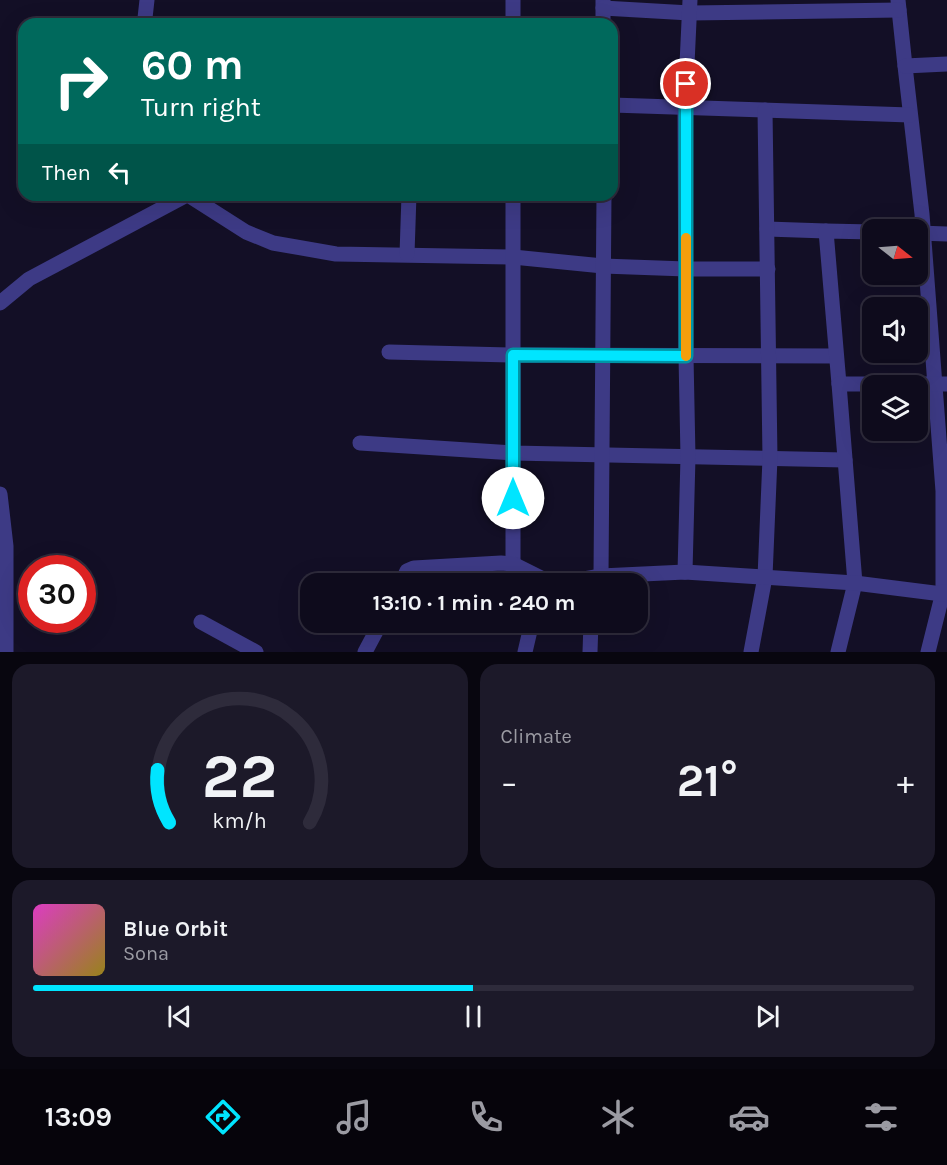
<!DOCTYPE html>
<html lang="en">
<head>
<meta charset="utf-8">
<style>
  body { margin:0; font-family:Karla,sans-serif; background:#1c1929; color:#f1f3f6; height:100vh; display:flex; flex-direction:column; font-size:22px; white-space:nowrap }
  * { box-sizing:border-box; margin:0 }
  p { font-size:20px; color:#9b9ba3 }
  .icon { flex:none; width:33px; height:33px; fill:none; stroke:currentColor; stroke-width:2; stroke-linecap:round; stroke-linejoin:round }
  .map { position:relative; height:652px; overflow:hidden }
  .details { display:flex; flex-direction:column; gap:12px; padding:12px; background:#08060f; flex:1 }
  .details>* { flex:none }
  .top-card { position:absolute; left:18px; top:18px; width:600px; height:183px; border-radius:18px; box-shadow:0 6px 24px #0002,0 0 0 2px #2e2b3b; background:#00695c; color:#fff; overflow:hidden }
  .needle { width:39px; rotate:107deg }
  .buttons { position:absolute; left:862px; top:219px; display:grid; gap:12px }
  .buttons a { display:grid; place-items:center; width:66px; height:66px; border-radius:12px; background:#0e0b1c; box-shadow:0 6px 24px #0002,0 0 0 2px #2e2b3b; font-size:30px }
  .speed { position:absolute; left:18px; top:555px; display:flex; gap:12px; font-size:30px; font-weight:700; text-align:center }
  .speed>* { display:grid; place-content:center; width:78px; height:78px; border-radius:50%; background:#0e0b1c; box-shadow:0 6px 24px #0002,0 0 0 2px #2e2b3b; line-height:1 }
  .speed .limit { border:9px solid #d22; background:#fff; color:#111 }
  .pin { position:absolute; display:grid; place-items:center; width:51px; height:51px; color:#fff; margin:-26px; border:3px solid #fff; border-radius:50%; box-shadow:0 2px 6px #0007 }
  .me { position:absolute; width:66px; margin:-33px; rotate:0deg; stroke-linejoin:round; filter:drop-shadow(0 0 4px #0008) }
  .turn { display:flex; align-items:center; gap:21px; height:126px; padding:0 24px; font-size:27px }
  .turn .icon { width:78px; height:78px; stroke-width:2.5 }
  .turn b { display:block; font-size:42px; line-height:51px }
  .then { display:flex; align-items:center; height:57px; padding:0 24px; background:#0003; gap:12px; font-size:22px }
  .big { font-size:45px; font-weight:700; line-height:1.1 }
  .details .widget { flex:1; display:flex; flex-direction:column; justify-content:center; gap:9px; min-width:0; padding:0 21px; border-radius:18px; background:#1c1929 }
  .details .dial { align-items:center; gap:0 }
  .dial svg { height:156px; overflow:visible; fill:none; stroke:#2e2b3b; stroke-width:7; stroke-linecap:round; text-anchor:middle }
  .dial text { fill:#f1f3f6; stroke:none }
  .song { display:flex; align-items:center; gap:18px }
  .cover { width:72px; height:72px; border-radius:9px; background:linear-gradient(135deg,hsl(310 70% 55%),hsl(50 70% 35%)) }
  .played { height:6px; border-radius:3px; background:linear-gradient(90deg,#00e5ff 50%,#2e2b3b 50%) }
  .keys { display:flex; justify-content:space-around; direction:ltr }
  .heat { display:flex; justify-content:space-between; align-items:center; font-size:33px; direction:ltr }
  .details .tiles { flex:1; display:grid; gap:12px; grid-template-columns:1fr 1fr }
  .widget:last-child { grid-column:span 2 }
  .trip { position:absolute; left:300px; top:573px; width:348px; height:60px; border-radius:18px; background:#0e0b1c; box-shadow:0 6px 24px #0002,0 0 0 2px #2e2b3b; font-weight:700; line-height:60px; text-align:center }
  .tab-bar { display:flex; height:96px; justify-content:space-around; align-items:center; background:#06040b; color:#9b9ba3 }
  .tab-bar .icon { width:42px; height:42px }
  .tab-bar .selected { color:#00e5ff }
  .tab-bar b { font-size:27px; color:#f1f3f6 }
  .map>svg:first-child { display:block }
</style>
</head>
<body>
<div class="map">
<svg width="947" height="652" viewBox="0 0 947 652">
  <rect width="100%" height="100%" fill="#130f26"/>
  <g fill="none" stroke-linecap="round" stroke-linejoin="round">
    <g stroke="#3d3a85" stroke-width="15">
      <polyline points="603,0 603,24"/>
      <polyline points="898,0 905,66 922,214 943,491 943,592 928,652"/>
      <polyline points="603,8 690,13 899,10"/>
      <polyline points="146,24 145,18 147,0"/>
      <polyline points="513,24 513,0"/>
      <polyline points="905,66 947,64"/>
      <polyline points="612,105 910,115"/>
      <polyline points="188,195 246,232 273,243 336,254 513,257 603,266 686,269 768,269"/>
      <polyline points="767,229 826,231"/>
      <polyline points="918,233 947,234"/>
      <polyline points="407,254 409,195"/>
      <polyline points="0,303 29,279 187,195"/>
      <polyline points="389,352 513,355 836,356"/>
      <polyline points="839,384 826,231 873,232"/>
      <polyline points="360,443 513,453 845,460"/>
      <polyline points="0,494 6,546 6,652"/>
      <polyline points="513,564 513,195"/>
      <polyline points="685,572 688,457 686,356 685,107 690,0"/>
      <polyline points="601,576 604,195"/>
      <polyline points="401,584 407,571 414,568 501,563 513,564 553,584"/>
      <polyline points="201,622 256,652"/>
      <polyline points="365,652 381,622"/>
      <polyline points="590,652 591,622"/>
      <polyline points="751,652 765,577 770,458 765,110"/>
      <polyline points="838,652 855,583 839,384 947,384"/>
    </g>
    <g stroke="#3d3a85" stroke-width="15">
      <polyline points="556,584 601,576 685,572 855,583 942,594 943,592 947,592"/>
      <polyline points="525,652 532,622"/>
    </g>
  </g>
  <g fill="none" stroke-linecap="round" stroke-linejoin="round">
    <defs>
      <polyline id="route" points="513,498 513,355 686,356 686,84"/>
    </defs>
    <use href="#route" stroke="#0095a6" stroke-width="15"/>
    <use href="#route" stroke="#00e5ff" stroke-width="10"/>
    <polyline stroke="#f59e0b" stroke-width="10" points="686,238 686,356"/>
  </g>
</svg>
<div class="buttons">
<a><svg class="needle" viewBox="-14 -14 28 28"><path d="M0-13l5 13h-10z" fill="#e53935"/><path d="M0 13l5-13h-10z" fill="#9b9ba3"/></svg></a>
<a><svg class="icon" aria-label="sound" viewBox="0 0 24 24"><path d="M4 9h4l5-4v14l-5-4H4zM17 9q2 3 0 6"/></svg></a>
<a><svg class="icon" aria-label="layers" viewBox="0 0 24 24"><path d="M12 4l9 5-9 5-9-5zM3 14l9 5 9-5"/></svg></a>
</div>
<div class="speed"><div class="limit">30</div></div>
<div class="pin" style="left:686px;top:84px;background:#d93025"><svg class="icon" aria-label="arrive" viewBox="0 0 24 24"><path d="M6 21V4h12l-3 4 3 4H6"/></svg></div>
<svg class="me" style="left:513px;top:498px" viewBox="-20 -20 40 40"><circle r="19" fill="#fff"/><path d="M0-13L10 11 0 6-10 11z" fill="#00e5ff"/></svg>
<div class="trip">13:10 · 1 min · 240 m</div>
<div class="top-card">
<div class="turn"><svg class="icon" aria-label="right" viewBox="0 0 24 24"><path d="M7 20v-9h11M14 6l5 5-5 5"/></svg><div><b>60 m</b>Turn right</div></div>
<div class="then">Then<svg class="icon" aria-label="left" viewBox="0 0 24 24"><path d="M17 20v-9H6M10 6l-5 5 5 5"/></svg></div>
</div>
</div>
<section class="details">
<div class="tiles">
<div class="widget dial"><svg viewBox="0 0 100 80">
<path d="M14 69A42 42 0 1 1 86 69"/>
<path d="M14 69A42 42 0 0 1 8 42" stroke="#00e5ff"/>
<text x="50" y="56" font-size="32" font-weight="700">22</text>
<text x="50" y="72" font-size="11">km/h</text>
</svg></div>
<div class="widget"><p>Climate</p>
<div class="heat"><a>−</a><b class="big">21°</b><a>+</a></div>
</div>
<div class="widget">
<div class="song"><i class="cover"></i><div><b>Blue Orbit</b><p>Sona</p></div></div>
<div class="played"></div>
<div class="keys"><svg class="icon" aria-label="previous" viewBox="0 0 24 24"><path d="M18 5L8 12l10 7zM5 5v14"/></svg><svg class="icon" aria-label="pause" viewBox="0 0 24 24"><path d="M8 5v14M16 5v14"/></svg><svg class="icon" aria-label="next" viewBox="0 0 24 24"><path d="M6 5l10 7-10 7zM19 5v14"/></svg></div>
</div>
</div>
</section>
<nav class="tab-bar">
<b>13:09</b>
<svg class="icon selected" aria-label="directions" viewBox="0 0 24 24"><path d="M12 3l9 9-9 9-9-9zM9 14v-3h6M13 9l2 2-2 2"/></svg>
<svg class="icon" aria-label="music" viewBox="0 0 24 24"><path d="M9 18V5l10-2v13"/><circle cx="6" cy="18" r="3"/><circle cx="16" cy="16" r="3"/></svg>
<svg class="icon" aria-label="phone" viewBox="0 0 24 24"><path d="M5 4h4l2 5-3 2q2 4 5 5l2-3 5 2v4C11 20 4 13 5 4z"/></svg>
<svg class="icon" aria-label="climate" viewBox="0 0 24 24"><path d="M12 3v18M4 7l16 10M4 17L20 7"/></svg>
<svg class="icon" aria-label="car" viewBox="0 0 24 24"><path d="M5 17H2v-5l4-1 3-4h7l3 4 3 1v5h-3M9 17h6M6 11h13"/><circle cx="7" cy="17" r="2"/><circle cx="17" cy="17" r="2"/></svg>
<svg class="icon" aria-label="filters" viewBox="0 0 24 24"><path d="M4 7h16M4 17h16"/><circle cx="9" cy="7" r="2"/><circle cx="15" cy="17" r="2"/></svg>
</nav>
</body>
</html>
